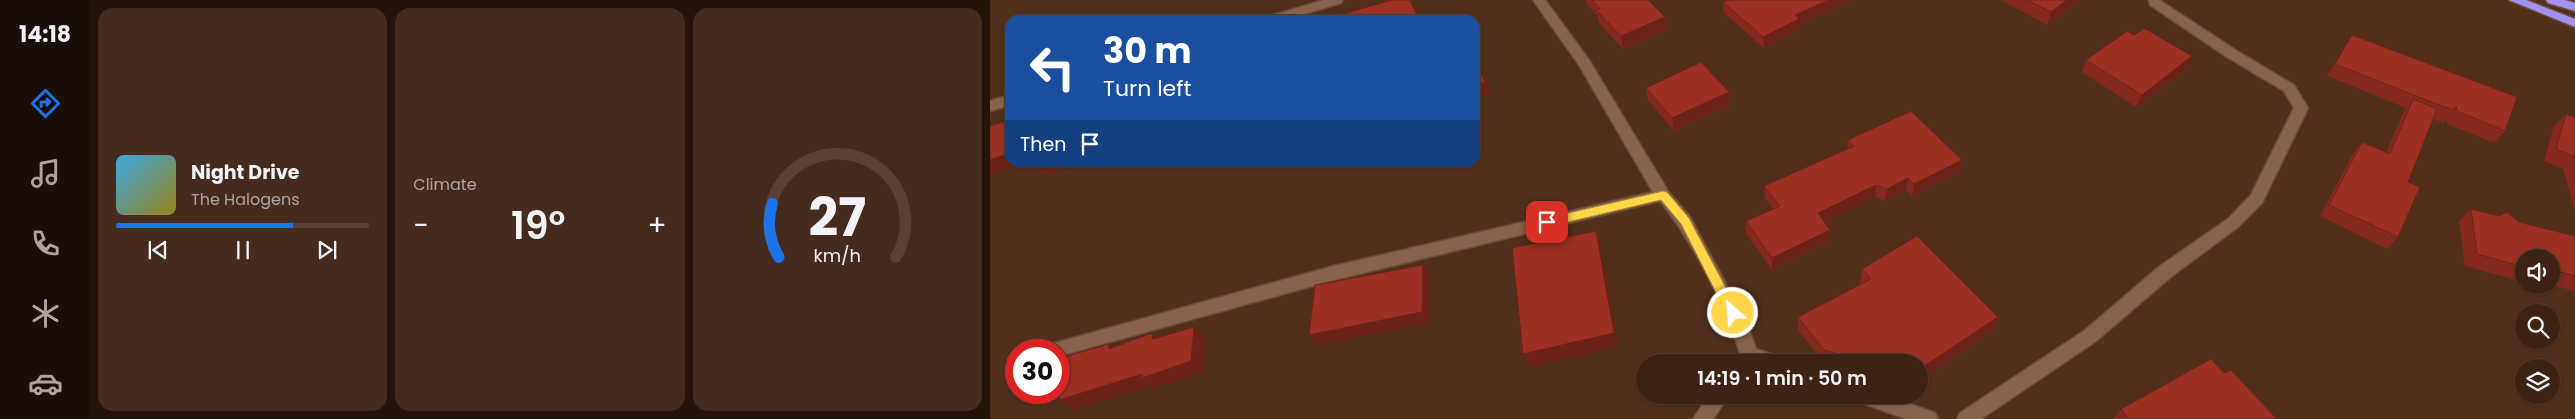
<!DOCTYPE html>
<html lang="en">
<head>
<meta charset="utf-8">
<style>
  body { margin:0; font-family:Poppins,sans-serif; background:#452b1d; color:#f1f3f6; height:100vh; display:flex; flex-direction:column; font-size:19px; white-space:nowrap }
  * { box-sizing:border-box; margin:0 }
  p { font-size:16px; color:#ada4a0 }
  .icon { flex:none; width:28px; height:28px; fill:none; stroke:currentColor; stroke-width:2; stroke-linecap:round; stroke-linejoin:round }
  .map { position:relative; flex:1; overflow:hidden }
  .side { display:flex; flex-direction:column; gap:8px; padding:8px; background:#22130b; width:900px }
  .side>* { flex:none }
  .guide { position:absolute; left:15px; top:15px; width:475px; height:152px; border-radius:15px; box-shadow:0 1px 4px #0004,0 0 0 1px #574034; background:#1a4fa0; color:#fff; overflow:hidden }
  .tools { position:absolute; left:1525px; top:249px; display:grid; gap:10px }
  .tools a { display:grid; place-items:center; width:45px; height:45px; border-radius:50%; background:#3e2314; box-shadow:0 1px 4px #0004,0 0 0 1px #574034; font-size:25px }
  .speed { position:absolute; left:15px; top:339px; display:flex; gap:10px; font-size:25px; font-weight:700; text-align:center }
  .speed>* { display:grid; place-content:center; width:65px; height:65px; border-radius:50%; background:#3e2314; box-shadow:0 1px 4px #0004,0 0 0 1px #574034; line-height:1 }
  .speed .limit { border:8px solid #d22; background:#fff; color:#111 }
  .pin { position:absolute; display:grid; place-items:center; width:42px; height:42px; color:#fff; margin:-21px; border-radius:10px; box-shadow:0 2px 8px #0006 }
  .me { position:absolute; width:55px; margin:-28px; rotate:333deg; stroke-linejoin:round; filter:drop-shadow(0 0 4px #0008) }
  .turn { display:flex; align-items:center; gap:18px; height:105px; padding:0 15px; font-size:22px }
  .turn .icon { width:65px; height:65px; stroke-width:2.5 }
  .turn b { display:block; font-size:35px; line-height:42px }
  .then { display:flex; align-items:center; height:48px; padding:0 15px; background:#0003; gap:10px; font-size:19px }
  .big { font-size:38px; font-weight:600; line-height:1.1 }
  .side .card { flex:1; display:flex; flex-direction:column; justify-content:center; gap:8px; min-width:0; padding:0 18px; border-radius:15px; background:#452b1d }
  .side .dial { align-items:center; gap:0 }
  .dial svg { height:130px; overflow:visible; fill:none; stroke:#574034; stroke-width:7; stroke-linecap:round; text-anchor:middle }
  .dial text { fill:#f1f3f6; stroke:none }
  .song { display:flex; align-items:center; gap:15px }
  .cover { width:60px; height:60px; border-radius:8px; background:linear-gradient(135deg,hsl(200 70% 55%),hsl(50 70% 35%)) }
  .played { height:5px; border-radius:2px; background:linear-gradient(90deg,#1a73e8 70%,#574034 70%) }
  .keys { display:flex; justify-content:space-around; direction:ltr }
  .heat { display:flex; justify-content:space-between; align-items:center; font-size:28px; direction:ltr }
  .side .tiles { flex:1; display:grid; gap:8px; grid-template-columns:repeat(3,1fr) }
  .trip { position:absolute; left:646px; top:354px; width:292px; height:50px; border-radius:25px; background:#3e2314; box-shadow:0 1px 4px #0004,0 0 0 1px #574034; font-weight:600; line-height:50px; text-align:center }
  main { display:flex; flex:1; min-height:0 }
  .tab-bar { display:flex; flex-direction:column; width:90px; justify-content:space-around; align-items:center; background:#190e08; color:#ada4a0 }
  .tab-bar .icon { width:35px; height:35px }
  .tab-bar .active { color:#1a73e8 }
  .tab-bar b { font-size:22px; color:#f1f3f6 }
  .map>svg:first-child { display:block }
</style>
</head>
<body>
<main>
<nav class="tab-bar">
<b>14:18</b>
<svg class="icon active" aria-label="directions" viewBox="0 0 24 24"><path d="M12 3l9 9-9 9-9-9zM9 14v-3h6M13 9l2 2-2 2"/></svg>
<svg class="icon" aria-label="music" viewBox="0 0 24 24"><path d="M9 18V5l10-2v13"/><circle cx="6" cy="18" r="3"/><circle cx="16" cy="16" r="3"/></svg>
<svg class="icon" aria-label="phone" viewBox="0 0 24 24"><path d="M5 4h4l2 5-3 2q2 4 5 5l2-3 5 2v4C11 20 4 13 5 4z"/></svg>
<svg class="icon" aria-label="climate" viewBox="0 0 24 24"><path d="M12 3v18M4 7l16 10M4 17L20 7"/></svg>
<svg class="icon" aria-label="car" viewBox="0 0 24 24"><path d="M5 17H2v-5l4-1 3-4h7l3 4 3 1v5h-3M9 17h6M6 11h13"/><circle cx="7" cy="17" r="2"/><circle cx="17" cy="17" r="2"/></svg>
</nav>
<section class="side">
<div class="tiles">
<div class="card">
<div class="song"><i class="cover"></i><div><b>Night Drive</b><p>The Halogens</p></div></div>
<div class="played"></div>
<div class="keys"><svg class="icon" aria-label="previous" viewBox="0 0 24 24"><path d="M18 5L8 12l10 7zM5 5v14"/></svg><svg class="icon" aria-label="pause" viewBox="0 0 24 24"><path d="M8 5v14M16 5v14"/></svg><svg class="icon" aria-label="next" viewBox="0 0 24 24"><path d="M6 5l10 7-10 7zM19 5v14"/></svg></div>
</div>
<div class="card"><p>Climate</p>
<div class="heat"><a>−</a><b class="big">19°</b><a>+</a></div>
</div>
<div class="card dial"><svg viewBox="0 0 100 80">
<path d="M14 69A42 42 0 1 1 86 69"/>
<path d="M14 69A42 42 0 0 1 10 36" stroke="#1a73e8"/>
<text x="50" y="56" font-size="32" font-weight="700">27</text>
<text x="50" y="72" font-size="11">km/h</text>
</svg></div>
</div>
</section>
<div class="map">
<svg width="1585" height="419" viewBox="0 0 1585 419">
  <rect width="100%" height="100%" fill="#522f1b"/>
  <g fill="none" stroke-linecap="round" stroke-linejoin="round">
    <defs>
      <g id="street">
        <polygon points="334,0 353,0 351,3 294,20 275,20 277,17"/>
        <path d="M543,0H555L599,60L678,191L700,217L757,323L766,349L790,357L792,362H745L750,353C736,306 701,239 670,201L344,280L69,356V350H57L59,345L65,343L344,266L663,192L589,65Z"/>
        <polygon points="1159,0 1169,0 1247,51 1304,85 1318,108 1272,203 1248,227 1182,276 1106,341 991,419 967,419 970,413 1094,331 1170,266 1238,219 1261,195 1304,108 1294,91 1237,57 1160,5"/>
        <polygon points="20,95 20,105 0,111 0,101"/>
        <polygon points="719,395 739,395 723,419 703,419"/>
        <polygon points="864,395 895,395 945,413 948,419 916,419 867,401"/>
      </g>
      <g id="highway">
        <polygon points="1519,0 1536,0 1585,19 1585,27"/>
        <polygon points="1556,0 1575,0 1585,3 1585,11 1558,3"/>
      </g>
    </defs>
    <use href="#street" stroke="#6b4d3b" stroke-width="3"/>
    <use href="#highway" stroke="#6b4d3b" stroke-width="3"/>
    <use href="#street" fill="#89624c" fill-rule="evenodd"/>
    <use href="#highway" fill="#a392f0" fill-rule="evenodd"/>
  </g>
  <g fill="#85291d">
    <polygon points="596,0 658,0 675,17 677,29 633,49 609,23 607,15 597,4"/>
    <polygon points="738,0 862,0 809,24 809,30 774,48 734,13 733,2"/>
    <polygon points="1011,0 1089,0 1057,25"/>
    <polygon points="1144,35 1202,56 1197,68 1146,107 1092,72 1096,60"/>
    <polygon points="1362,35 1515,131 1504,143 1457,124 1456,120 1454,123 1443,119 1418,182 1408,237 1397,249 1330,216 1363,154 1372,142 1396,153 1414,111 1416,108 1337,76"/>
    <polygon points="656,88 739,92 740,104 684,131 658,100"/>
    <polygon points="1576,114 1585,117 1585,211 1573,169 1554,161 1564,126"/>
    <polygon points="858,140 972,160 969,172 922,196 916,190 895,201 885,197 834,221 840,230 840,241 782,270 756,233 756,221 783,209 775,198 774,186 857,149"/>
    <polygon points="1481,209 1585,236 1585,291 1561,285 1561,258 1534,258 1534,282 1475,266 1469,221"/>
    <polygon points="872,269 1008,317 1003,330 930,380 930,362 833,362 808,330 808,317 871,284 870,283"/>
    <polygon points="1546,285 1555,285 1553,287"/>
    <polygon points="1234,373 1287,419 1124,419 1131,409"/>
  </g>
  <g fill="#6c2218">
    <polygon points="839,0 862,0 809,24 809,30 774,48 773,37 805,15"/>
    <polygon points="1077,0 1089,0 1057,25 1061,12"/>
    <polygon points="675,17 677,29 633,49 631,36"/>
    <polygon points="1202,56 1197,68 1146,107 1152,95"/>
    <polygon points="495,82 500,94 485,99 485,85"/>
    <polygon points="739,92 740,104 684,131 682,118"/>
    <polygon points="20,153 20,162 38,162 0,175 0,160"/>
    <polygon points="972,160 969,172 922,196 924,184"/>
    <polygon points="47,162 80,162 81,167 52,176 41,164"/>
    <polygon points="918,178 916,190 895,201 897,189"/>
    <polygon points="886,185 885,197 827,225 828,213"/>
    <polygon points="840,230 840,241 782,270 782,258"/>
    <polygon points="606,231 610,245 628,346 539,367 533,354"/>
    <polygon points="433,265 440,276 439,323 328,345 319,335"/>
    <polygon points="1008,317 1003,330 930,380 930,369"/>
    <polygon points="204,327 215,338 213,372 165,388 162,385 83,410 69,400"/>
    <polygon points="162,333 174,344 163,339"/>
  </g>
  <g fill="#9b3022" stroke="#6c2218">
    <polygon points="402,0 420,0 429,20 342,20 342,17"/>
    <polygon points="602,0 658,0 675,17 631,36 606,10 610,9"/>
    <polygon points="738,0 839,0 805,15 809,19 773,37 733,2"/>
    <polygon points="1037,0 1077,0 1061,12"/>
    <polygon points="1154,28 1202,56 1152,95 1096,60 1137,31 1144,35"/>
    <polygon points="1362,35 1527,97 1515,131 1467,111 1466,106 1464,110 1449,105 1345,64"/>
    <polygon points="485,59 495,82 485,85"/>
    <polygon points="711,62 739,92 682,118 656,88"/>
    <polygon points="1423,99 1447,109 1418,182 1430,187 1408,237 1339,205 1372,142 1400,154"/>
    <polygon points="921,111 972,160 924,184 918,178 897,189 886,185 828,213 840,230 782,258 756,221 790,206 774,186 864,146 858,140"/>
    <polygon points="1576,114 1585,117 1585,157 1566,149"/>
    <polygon points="20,120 20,153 0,160 0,126"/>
    <polygon points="1481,209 1509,216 1517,212 1529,222 1585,236 1585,276 1566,271 1567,276 1561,274 1561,258 1534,258 1534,267 1487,254"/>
    <polygon points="606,231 624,333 533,354 522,248"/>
    <polygon points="927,236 1008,317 930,369 930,362 878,362 834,350 808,317 881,279 872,269"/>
    <polygon points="433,265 432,312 319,335 325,285"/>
    <polygon points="204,327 201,361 152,378 152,374 69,400 77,356 119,344 119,349 162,333 163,339"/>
    <polygon points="1221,359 1234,373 1241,370 1287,419 1139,419 1131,409"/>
  </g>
  <polygon fill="#ffd54a" stroke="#a68a30" points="673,191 677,192 699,218 747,309 749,313 747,316 738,316 691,224 671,200 557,227 551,222 557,218"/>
</svg>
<div class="tools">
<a><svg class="icon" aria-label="sound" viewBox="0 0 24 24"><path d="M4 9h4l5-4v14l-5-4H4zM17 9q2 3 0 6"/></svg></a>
<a><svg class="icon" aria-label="search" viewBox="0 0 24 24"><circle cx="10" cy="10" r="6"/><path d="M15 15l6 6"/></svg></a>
<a><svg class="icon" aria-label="layers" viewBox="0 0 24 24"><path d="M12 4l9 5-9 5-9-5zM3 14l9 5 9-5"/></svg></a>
</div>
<div class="speed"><div class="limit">30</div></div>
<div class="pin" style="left:557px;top:222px;background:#d93025"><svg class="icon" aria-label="arrive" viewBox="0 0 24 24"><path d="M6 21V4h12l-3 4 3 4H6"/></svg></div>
<svg class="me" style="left:743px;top:313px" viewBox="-20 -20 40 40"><circle r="17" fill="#ffd54a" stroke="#fff" stroke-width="3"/><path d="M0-11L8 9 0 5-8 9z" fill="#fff"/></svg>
<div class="trip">14:19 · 1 min · 50 m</div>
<div class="guide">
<div class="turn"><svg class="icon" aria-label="left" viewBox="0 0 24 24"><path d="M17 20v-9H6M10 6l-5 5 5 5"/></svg><div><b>30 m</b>Turn left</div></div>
<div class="then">Then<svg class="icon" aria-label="arrive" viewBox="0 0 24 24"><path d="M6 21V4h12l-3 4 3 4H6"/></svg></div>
</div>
</div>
</main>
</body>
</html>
